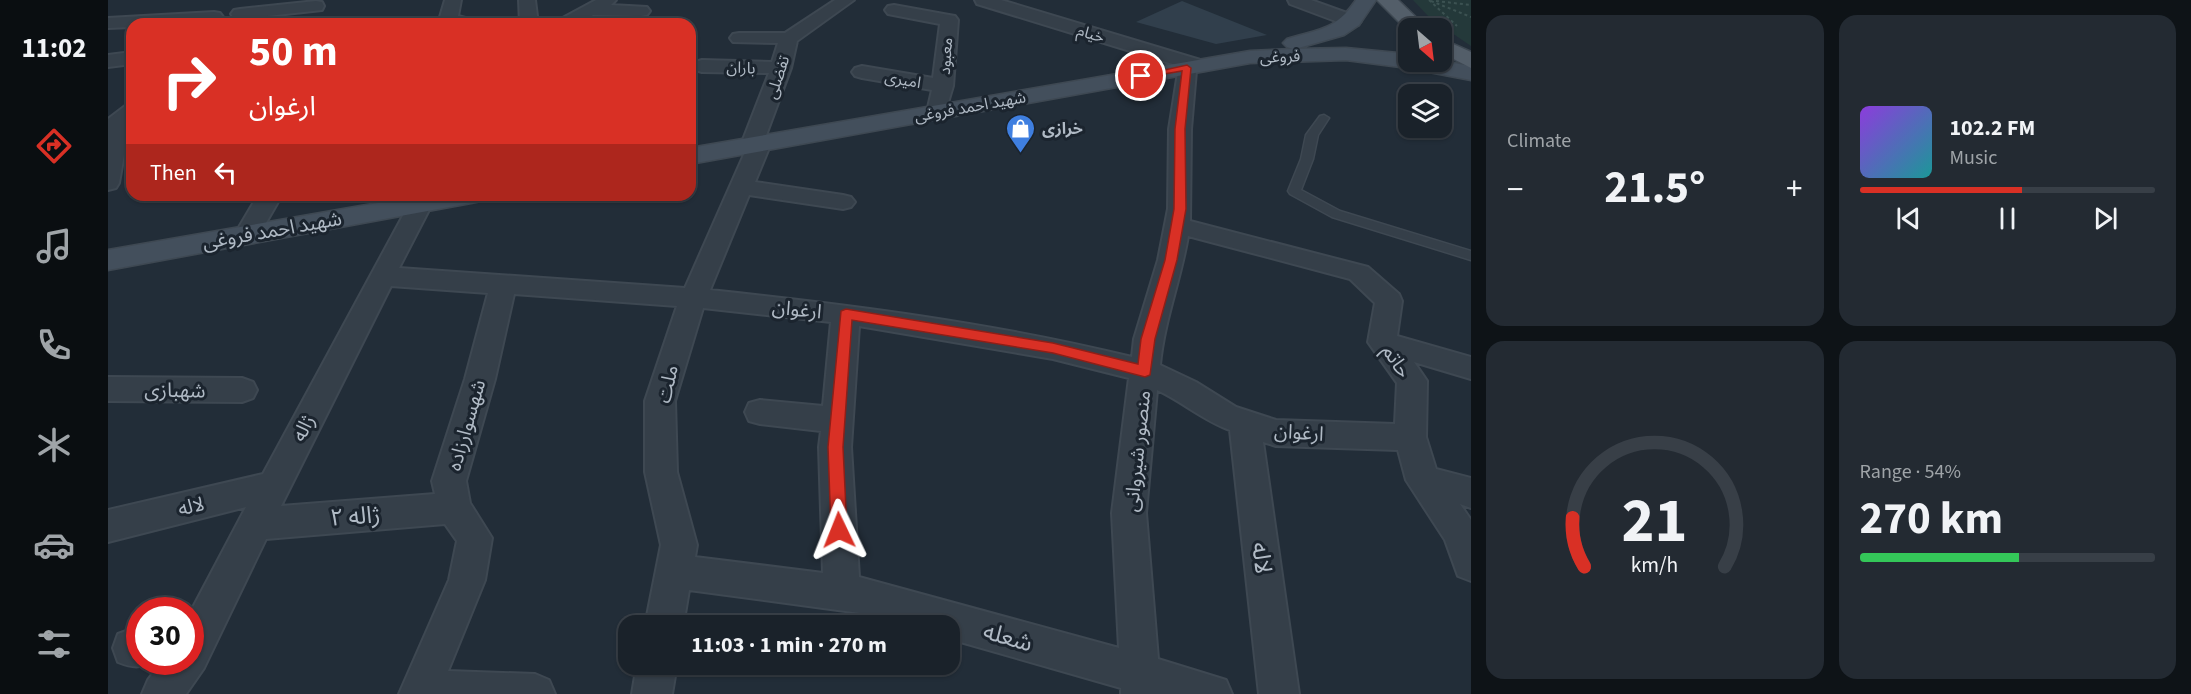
<!DOCTYPE html>
<html lang="en">
<head>
<meta charset="utf-8">
<style>
  body { margin:0; font-family:"Source Sans 3","Noto Sans Arabic",sans-serif; background:#232a32; color:#f1f3f6; height:100vh; display:flex; flex-direction:column; font-size:22px; white-space:nowrap }
  * { box-sizing:border-box; margin:0 }
  p { font-size:20px; color:#9fa4a8 }
  .icon { flex:none; width:33px; height:33px; fill:none; stroke:currentColor; stroke-width:2; stroke-linecap:round; stroke-linejoin:round }
  .map { position:relative; flex:1; overflow:hidden }
  .details { display:flex; flex-direction:column; gap:15px; padding:15px; background:#0e1317; width:720px }
  .details>* { flex:none }
  .hud { position:absolute; left:18px; top:18px; width:570px; height:183px; border-radius:18px; box-shadow:0 2px 4px #0004,0 0 0 2px #383f47; background:#d93025; color:#fff; overflow:hidden }
  .needle { width:39px; rotate:152deg }
  .buttons { position:absolute; left:1290px; top:18px; display:grid; gap:12px }
  .buttons a { display:grid; place-items:center; width:54px; height:54px; border-radius:12px; background:#1a222a; box-shadow:0 2px 4px #0004,0 0 0 2px #383f47; font-size:30px }
  .speed { position:absolute; left:18px; top:597px; display:flex; gap:12px; font-size:30px; font-weight:700; text-align:center }
  .speed>* { display:grid; place-content:center; width:78px; height:78px; border-radius:50%; background:#1a222a; box-shadow:0 2px 4px #0004,0 0 0 2px #383f47; line-height:1 }
  .speed .limit { border:9px solid #d22; background:#fff; color:#111 }
  .pin { position:absolute; display:grid; place-items:center; width:51px; height:51px; color:#fff; margin:-26px; border:3px solid #fff; border-radius:50%; box-shadow:0 2px 6px #0007 }
  .me { position:absolute; width:66px; margin:-33px; rotate:358deg; stroke-linejoin:round; filter:drop-shadow(0 0 4px #0008) }
  .turn { display:flex; align-items:center; gap:21px; height:126px; padding:0 24px; font-size:27px }
  .turn .icon { width:78px; height:78px; stroke-width:2.5 }
  .turn b { display:block; font-size:42px; line-height:51px }
  .then { display:flex; align-items:center; height:57px; padding:0 24px; background:#0003; gap:12px; font-size:22px }
  .big { font-size:45px; font-weight:700; line-height:1.1 }
  .details .widget { flex:1; display:flex; flex-direction:column; justify-content:center; gap:9px; min-width:0; padding:0 21px; border-radius:18px; background:#232a32 }
  .details .dial { align-items:center; gap:0 }
  .dial svg { height:156px; overflow:visible; fill:none; stroke:#383f47; stroke-width:7; stroke-linecap:round; text-anchor:middle }
  .dial text { fill:#f1f3f6; stroke:none }
  .song { display:flex; align-items:center; gap:18px }
  .cover { width:72px; height:72px; border-radius:9px; background:linear-gradient(135deg,hsl(270 70% 55%),hsl(180 70% 35%)) }
  .played { height:6px; border-radius:3px; background:linear-gradient(90deg,#d93025 55%,#383f47 55%) }
  .keys { display:flex; justify-content:space-around; direction:ltr }
  .heat { display:flex; justify-content:space-between; align-items:center; font-size:33px; direction:ltr }
  .charge { height:9px; border-radius:4px; background:linear-gradient(90deg,#34c759 54%,#383f47 0) }
  .details .tiles { flex:1; display:grid; gap:15px; grid-template-columns:repeat(2,1fr) }
  .trip { position:absolute; left:510px; top:615px; width:342px; height:60px; border-radius:18px; background:#1a222a; box-shadow:0 2px 4px #0004,0 0 0 2px #383f47; font-weight:700; line-height:60px; text-align:center }
  main { display:flex; flex:1; min-height:0 }
  .tab-bar { display:flex; flex-direction:column; width:108px; justify-content:space-around; align-items:center; background:#0a0e11; color:#9fa4a8 }
  .tab-bar .icon { width:42px; height:42px }
  .tab-bar .active { color:#d93025 }
  .tab-bar b { font-size:27px; color:#f1f3f6 }
  .map>svg:first-child { display:block }
</style>
</head>
<body>
<main>
<nav class="tab-bar">
<b>11:02</b>
<svg class="icon active" aria-label="directions" viewBox="0 0 24 24"><path d="M12 3l9 9-9 9-9-9zM9 14v-3h6M13 9l2 2-2 2"/></svg>
<svg class="icon" aria-label="music" viewBox="0 0 24 24"><path d="M9 18V5l10-2v13"/><circle cx="6" cy="18" r="3"/><circle cx="16" cy="16" r="3"/></svg>
<svg class="icon" aria-label="phone" viewBox="0 0 24 24"><path d="M5 4h4l2 5-3 2q2 4 5 5l2-3 5 2v4C11 20 4 13 5 4z"/></svg>
<svg class="icon" aria-label="climate" viewBox="0 0 24 24"><path d="M12 3v18M4 7l16 10M4 17L20 7"/></svg>
<svg class="icon" aria-label="car" viewBox="0 0 24 24"><path d="M5 17H2v-5l4-1 3-4h7l3 4 3 1v5h-3M9 17h6M6 11h13"/><circle cx="7" cy="17" r="2"/><circle cx="17" cy="17" r="2"/></svg>
<svg class="icon" aria-label="filters" viewBox="0 0 24 24"><path d="M4 7h16M4 17h16"/><circle cx="9" cy="7" r="2"/><circle cx="15" cy="17" r="2"/></svg>
</nav>
<div class="map">
<svg width="1363" height="694" viewBox="0 0 1363 694">
  <rect width="100%" height="100%" fill="#222d38"/>
  <polygon fill="#24393a" points="1305,0 1363,0 1363,46 1322,18"/>
  <polygon fill="#313f4c" points="1074,1 1159,35 1108,44 1028,22"/>
  <g fill="none" stroke-linecap="round" stroke-linejoin="round">
    <defs>
      <polygon id="service" points="1216,115 1221,118 1210,135 1205,159 1193,190 1232,211 1363,251 1363,260 1224,217 1182,194 1180,191 1193,159 1198,135 1212,116"/>
      <g id="minor">
        <polygon points="337,0 353,0 350,16 365,20 368,24 339,24 332,17"/>
        <polygon points="411,0 427,0 430,24 412,24"/>
        <polygon points="488,0 508,0 503,5 539,7 542,11 539,15 533,16 485,15 470,24 448,24 451,20"/>
        <path d="M727,0H746L689,41L683,68L657,138L663,143L647,182L735,195L743,197L747,202L743,207L735,209L641,195L602,290C744,305 885,323 1024,357L1026,339L1050,260L1060,209L1061,129L1071,66L869,4L867,0H893L1099,62L1101,66L1099,70L1088,71L1083,129L1082,221L1260,267L1291,294L1294,301L1289,336L1363,357V379L1306,362L1319,381L1318,437L1328,469L1363,478V508L1352,504L1363,520V581L1350,576L1337,540L1298,480L1290,450L1168,446L1155,442L1191,694H1151L1122,430C1096,421 1075,402 1049,390L1038,513L1050,659L1118,680L1124,694H1013V688L842,639V626H796L752,613L581,590L575,626H537L553,545L537,472V401L569,306L406,294L387,379L358,481L362,503L384,538L377,580L340,671L427,674L441,680L447,694H291L341,580L349,541L337,524L158,539L96,668L78,694H34L40,680L53,662H82V613L138,507L0,542V510L155,474L304,199L312,197L320,199L324,204L291,268L577,288L638,150L633,145L661,73L594,72L587,70L585,66L587,62L594,60L664,62L670,43L625,42L622,38L625,34L631,33H677ZM1080,236L1242,279L1267,303L1260,342L1289,383L1287,424L1168,420L1128,407L1088,382L1052,365C1056,321 1073,279 1080,236ZM283,286L380,293L357,379L324,481L327,494L173,506ZM595,308L723,322L715,406L652,400L641,403L637,412L641,421L652,424L713,431L711,447L715,573L587,557L589,545L569,472L567,401ZM751,326L945,359L1021,378L1004,513L1011,648L751,577L743,447Z"/>
        <polygon points="1180,0 1203,0 1250,17 1253,21 1250,25 1238,25 1182,4"/>
        <polygon points="208,1 214,2 216,6 214,10 132,19 126,18 123,14 126,10 132,9"/>
        <polygon points="786,5 841,15 847,16 850,20 845,86 836,116 829,118 822,116 819,112 824,90 754,78 747,76 744,72 747,68 754,66 825,78 832,24 780,14 777,10 780,6"/>
        <polygon points="106,12 112,13 115,17 112,21 74,24 24,24 24,27 0,28 0,18"/>
        <polygon points="24,52 24,64 0,67 0,55"/>
        <polygon points="24,104 24,120 17,127 18,143 11,183 8,188 0,190 0,119 17,106"/>
        <polygon points="150,195 174,195 148,240 139,242 130,240 127,234"/>
        <polygon points="0,377 134,378 145,382 149,390 145,398 134,402 0,401"/>
        <path d="M24,629H32V662H46C32,668 25,668 10,662L5,648L10,634Z"/>
        <polygon points="529,664 569,664 564,694 524,694"/>
      </g>
      <g id="secondary">
        <path d="M1248,0H1268L1251,25L1236,35L1187,49L1238,48L1300,54V62L1334,61L1363,66V80L1300,68L1238,60L1142,63L582,164V148L1142,51L1185,49L1179,47L1175,43L1179,39C1212,29 1228,30 1248,0Z"/>
        <polygon points="316,195 377,195 373,201 363,203 0,270 0,250"/>
      </g>
      <g id="primary">
        <polygon points="1269,0 1290,0 1319,28 1300,28 1300,31"/>
        <polygon points="1334,39 1363,52 1363,68 1334,53"/>
      </g>
    </defs>
    <use href="#service" stroke="#3e4852" stroke-width="3"/>
    <use href="#minor" stroke="#3e4852" stroke-width="4"/>
    <use href="#secondary" stroke="#3e4852" stroke-width="3"/>
    <use href="#primary" stroke="#3e4852" stroke-width="3"/>
    <g stroke="#3c5252" stroke-width="2" stroke-dasharray="3 3" stroke-linecap="butt">
      <polyline points="1321,0 1349,26"/>
      <polyline points="1323,1 1363,17"/>
      <polyline points="1328,1 1363,5"/>
    </g>
    <use href="#service" fill="#353f49" fill-rule="evenodd"/>
    <use href="#minor" fill="#353f49" fill-rule="evenodd"/>
    <use href="#secondary" fill="#434f5c" fill-rule="evenodd"/>
    <use href="#primary" fill="#535e69" fill-rule="evenodd"/>
  </g>
  <polygon fill="#d93025" stroke="#8d1f18" stroke-width="1.5" points="1079,65 1083,68 1077,129 1078,209 1069,260 1047,339 1042,375 1037,377 945,353 744,320 735,447 739,530 737,535 731,538 725,535 723,530 720,447 733,311 738,309 945,343 1030,364 1033,339 1057,260 1066,209 1067,129 1074,71 1033,78 1029,76"/>
  <defs>
    <symbol id="shop-pin" viewBox="-11 -11 22 30"><path d="M0 17L-7.5 6A9.5 9.5 0 1 1 7.5 6Z" fill="#3f7fe0" stroke="#1b242e"/><path d="M-5-2.5h2.3a2.7 3.5 0 0 1 5.4 0H5L5.5 6h-11ZM-1.5-2.5h3a1.5 2.3 0 0 0-3 0Z" fill="#fff"/></symbol>
  </defs>
  <g fill-rule="evenodd">
    <use href="#shop-pin" x="896" y="112" width="33" height="45"/>
  </g>
  <g text-anchor="middle" stroke-width="6" stroke-linejoin="round" paint-order="stroke">
    <g font-size="16" fill="#b0bac5" stroke="#1b242e">
      <text transform="translate(983 33) rotate(17)" y="6">خیام</text>
      <text transform="translate(837 56) rotate(-86)" y="6">معبود</text>
      <text transform="translate(1172 56) rotate(-2)" y="6">فروغی</text>
      <text transform="translate(633 67) rotate(2)" y="6">باران</text>
      <text transform="translate(669 77) rotate(-72)" y="6">تفضلی</text>
      <text transform="translate(795 79) rotate(10)" y="6">امیری</text>
      <text transform="translate(862 106) rotate(-10)" y="6">شهید احمد فروغی</text>
    </g>
    <g font-size="16" font-weight="bold" fill="#b0bac5" stroke="#1b242e" text-anchor="start">
      <text x="934" y="134">خرازی</text>
    </g>
    <g font-size="20" fill="#b0bac5" stroke="#1b242e">
      <text transform="translate(164 230) rotate(-10)" y="7">شهید احمد فروغی</text>
      <text transform="translate(689 309) rotate(6)" y="7">ارغوان</text>
      <text transform="translate(1289 361) rotate(57)" y="7">حاتم</text>
      <text transform="translate(559 384) rotate(-77)" y="7">ملت</text>
      <text transform="translate(67 390) rotate(1)" y="7">شهبازی</text>
      <text transform="translate(358 425) rotate(-74)" y="7">شهسوارزاده</text>
      <text transform="translate(195 428) rotate(-63)" y="7">ژاله</text>
      <text transform="translate(1191 432) rotate(4)" y="7">ارغوان</text>
      <text transform="translate(1029 451) rotate(-84)" y="7">منصور شیروانی</text>
      <text transform="translate(83 506) rotate(-13)" y="7">لاله</text>
    </g>
    <g font-size="24" fill="#b0bac5" stroke="#1b242e">
      <text transform="translate(247 516) rotate(-4)" y="8">ژاله ۲</text>
      <text transform="translate(1154 558) rotate(83)" y="8">لاله</text>
      <text transform="translate(900 637) rotate(16)" y="8">شعله</text>
    </g>
  </g>
</svg>
<div class="buttons">
<a><svg class="needle" viewBox="-14 -14 28 28"><path d="M0-13l5 13h-10z" fill="#e53935"/><path d="M0 13l5-13h-10z" fill="#9fa4a8"/></svg></a>
<a><svg class="icon" aria-label="layers" viewBox="0 0 24 24"><path d="M12 4l9 5-9 5-9-5zM3 14l9 5 9-5"/></svg></a>
</div>
<div class="speed"><div class="limit">30</div></div>
<div class="pin" style="left:1033px;top:76px;background:#d93025"><svg class="icon" aria-label="arrive" viewBox="0 0 24 24"><path d="M6 21V4h12l-3 4 3 4H6"/></svg></div>
<svg class="me" style="left:731px;top:530px" viewBox="-20 -20 40 40"><path d="M0-17L14 15 0 8-14 15z" fill="#d93025" stroke="#fff" stroke-width="4"/></svg>
<div class="trip">11:03 · 1 min · 270 m</div>
<div class="hud">
<div class="turn"><svg class="icon" aria-label="right" viewBox="0 0 24 24"><path d="M7 20v-9h11M14 6l5 5-5 5"/></svg><div><b>50 m</b>ارغوان</div></div>
<div class="then">Then<svg class="icon" aria-label="left" viewBox="0 0 24 24"><path d="M17 20v-9H6M10 6l-5 5 5 5"/></svg></div>
</div>
</div>
<section class="details">
<div class="tiles">
<div class="widget"><p>Climate</p>
<div class="heat"><a>−</a><b class="big">21.5°</b><a>+</a></div>
</div>
<div class="widget">
<div class="song"><i class="cover"></i><div><b>102.2 FM</b><p>Music</p></div></div>
<div class="played"></div>
<div class="keys"><svg class="icon" aria-label="previous" viewBox="0 0 24 24"><path d="M18 5L8 12l10 7zM5 5v14"/></svg><svg class="icon" aria-label="pause" viewBox="0 0 24 24"><path d="M8 5v14M16 5v14"/></svg><svg class="icon" aria-label="next" viewBox="0 0 24 24"><path d="M6 5l10 7-10 7zM19 5v14"/></svg></div>
</div>
<div class="widget dial"><svg viewBox="0 0 100 80">
<path d="M14 69A42 42 0 1 1 86 69"/>
<path d="M14 69A42 42 0 0 1 8 44" stroke="#d93025"/>
<text x="50" y="56" font-size="32" font-weight="700">21</text>
<text x="50" y="72" font-size="11">km/h</text>
</svg></div>
<div class="widget"><p>Range · 54%</p><b class="big">270 km</b><div class="charge"></div></div>
</div>
</section>
</main>
</body>
</html>
